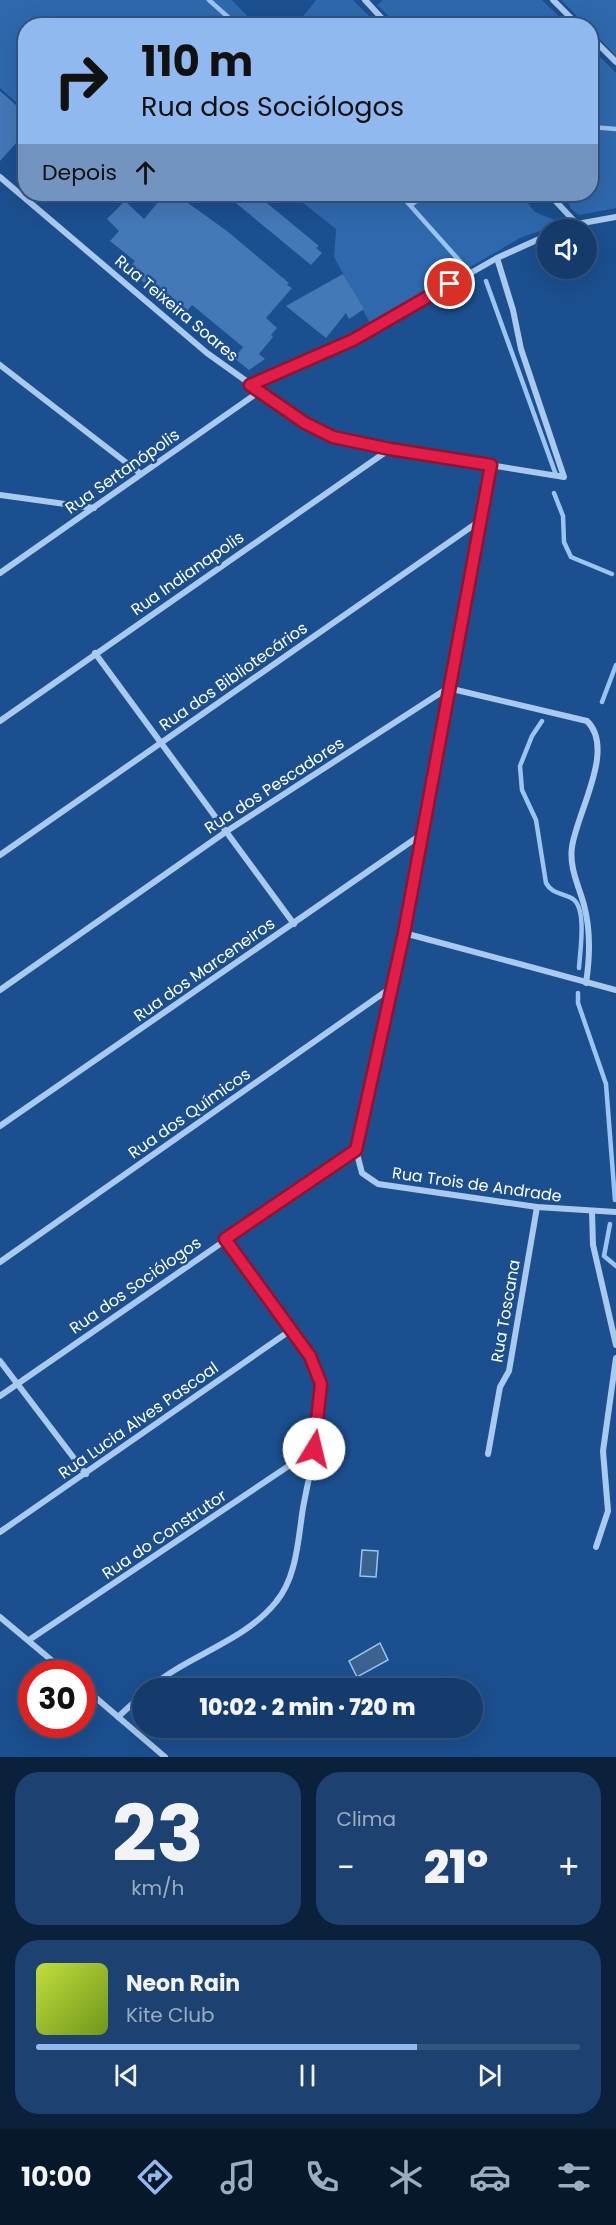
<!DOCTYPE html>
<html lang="pt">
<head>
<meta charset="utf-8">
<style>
  body { margin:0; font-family:Poppins,sans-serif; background:#1d4271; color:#f1f3f6; height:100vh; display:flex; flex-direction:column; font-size:22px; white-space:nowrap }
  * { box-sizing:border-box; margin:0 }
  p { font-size:20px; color:#9dadc1 }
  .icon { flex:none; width:33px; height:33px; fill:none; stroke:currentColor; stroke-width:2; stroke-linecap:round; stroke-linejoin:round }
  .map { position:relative; height:1757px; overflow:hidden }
  .details { display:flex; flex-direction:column; gap:15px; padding:15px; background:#0b203b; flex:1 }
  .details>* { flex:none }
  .banner { position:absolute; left:18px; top:18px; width:580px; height:183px; border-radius:24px; box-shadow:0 6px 24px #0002,0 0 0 2px #33557e; background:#90b9f0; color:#111; overflow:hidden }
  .controls { position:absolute; left:537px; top:219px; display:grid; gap:12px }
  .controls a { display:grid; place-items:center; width:60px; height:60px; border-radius:50%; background:#143b6b; box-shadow:0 6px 24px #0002,0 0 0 2px #33557e; font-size:30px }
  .speed { position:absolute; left:18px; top:1660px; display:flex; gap:12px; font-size:30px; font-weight:700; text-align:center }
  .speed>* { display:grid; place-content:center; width:78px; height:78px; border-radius:50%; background:#143b6b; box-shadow:0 6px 24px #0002,0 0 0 2px #33557e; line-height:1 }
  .speed .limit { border:9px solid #d22; background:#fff; color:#111 }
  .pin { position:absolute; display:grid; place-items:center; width:51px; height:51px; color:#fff; margin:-26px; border:3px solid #fff; border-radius:50%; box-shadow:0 2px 6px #0007 }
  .me { position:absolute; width:66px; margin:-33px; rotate:9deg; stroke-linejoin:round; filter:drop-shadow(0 0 4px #0008) }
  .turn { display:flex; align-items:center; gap:21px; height:126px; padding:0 24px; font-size:27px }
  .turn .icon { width:78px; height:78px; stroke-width:2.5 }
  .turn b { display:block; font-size:42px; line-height:51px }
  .then { display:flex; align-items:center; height:57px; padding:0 24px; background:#0003; gap:12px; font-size:22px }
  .big { font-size:45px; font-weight:800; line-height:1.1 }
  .details .widget { flex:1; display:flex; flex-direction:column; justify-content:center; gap:9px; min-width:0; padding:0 21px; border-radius:24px; background:#1d4271 }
  .details .dial { align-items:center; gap:0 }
  .dial b { font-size:78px; line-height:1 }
  .song { display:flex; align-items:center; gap:18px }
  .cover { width:72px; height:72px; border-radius:9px; background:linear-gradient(135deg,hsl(70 70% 55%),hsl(80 70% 35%)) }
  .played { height:6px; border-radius:3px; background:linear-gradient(90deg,#90b9f0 70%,#33557e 70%) }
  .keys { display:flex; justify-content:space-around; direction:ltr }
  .heat { display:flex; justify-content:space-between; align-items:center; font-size:33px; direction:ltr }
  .details .tiles { flex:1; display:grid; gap:15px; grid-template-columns:1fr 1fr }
  .widget:last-child { grid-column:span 2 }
  .trip { position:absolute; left:132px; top:1678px; width:351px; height:60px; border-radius:30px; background:#143b6b; box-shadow:0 6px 24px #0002,0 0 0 2px #33557e; font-weight:800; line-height:60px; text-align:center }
  .dock { display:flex; height:96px; justify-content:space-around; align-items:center; background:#08182b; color:#9dadc1 }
  .dock .icon { width:42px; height:42px }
  .dock .current { color:#90b9f0 }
  .dock b { font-size:27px; color:#f1f3f6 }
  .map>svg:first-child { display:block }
</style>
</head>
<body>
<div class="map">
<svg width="616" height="1757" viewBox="0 0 616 1757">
  <rect width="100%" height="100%" fill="#1b4f8f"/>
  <g fill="#2e69ad">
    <polygon points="0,0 232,0 256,25 26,26 25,110 0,88"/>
    <polygon points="316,0 353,0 378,25 296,25"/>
    <polygon points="383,0 542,0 568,25 398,25 377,5"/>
    <polygon points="561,0 616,0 616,56 591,30 591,26 586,25"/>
    <polygon points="591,48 616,73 616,208 579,215 571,209 564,194 591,194"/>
    <polygon points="292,194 520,194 535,212 562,223 520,238 371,325 334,257 336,229"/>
  </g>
  <g fill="#3c6290" stroke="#9cc4f0" stroke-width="1.5">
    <polygon points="362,1550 378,1551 376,1577 360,1576"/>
    <polygon points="380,1643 388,1660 357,1677 349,1661"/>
  </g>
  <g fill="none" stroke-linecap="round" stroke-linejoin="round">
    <g stroke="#9cc4f0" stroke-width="4.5">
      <polyline points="209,0 238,26"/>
      <polyline points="591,127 616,129"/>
      <polyline points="400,194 465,267"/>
      <polyline points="411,205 426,194"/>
      <polyline points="486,281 556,475"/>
      <polyline points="554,493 563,516 564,542 571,557 612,574"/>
      <polyline points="602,702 616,665"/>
      <path d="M542,721L532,736L520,766L522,790L536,820L546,883C553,895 562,892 573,899C587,909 580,951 579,968"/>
      <polyline points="578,993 578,1003 606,1084 615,1200"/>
      <polyline points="610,1224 604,1256 616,1266"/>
    </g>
  </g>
  <g fill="#4478b7">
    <polygon points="0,91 26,114 26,132 0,161"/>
    <polygon points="150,194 185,194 181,198 227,231 289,283 287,285 292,288 266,318 277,328 271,335 273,337 259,354 265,359 249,370 234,358 243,347 192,305 183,316 128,269 135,261 110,241 119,231 107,219 125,201 144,219 159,201"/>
    <polygon points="225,194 256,194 319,246 316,248 322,253 311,265"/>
    <polygon points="343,274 364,309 349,319 346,313 326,338 286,306"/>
  </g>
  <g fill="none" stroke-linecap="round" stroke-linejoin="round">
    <g stroke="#a9c9ee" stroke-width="6">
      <polyline points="365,0 389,26"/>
      <polyline points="553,0 579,26"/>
      <polyline points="591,37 616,62"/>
      <polyline points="0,177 207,353 305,423 333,437 390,449 564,477 521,349 513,310 497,258"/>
      <polyline points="549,194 577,224"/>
      <polyline points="562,230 577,224 616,217"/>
      <polyline points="0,365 141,474"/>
      <polyline points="250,385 353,340 497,258 548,235"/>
      <polyline points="0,495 94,508"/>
      <polyline points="0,573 260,391"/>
      <polyline points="95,653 294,924"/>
      <polyline points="0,721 390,449"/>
      <polyline points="0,855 481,520"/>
      <polyline points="404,933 616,990"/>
      <path d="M0,990L227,831L448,688L587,721C616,749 577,812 572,847C569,868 579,886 584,905C591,931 590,957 586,983"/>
      <polyline points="0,1126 422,834"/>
      <polyline points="356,1150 362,1173 378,1184 537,1207 616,1212"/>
      <polyline points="592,1212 593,1245 616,1345"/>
      <polyline points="0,1262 392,987"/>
      <polyline points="0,1361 86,1474"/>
      <polyline points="0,1396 356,1150 404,933 491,465"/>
      <polyline points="488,1454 500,1387 509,1371 537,1207"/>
      <polyline points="0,1532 291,1330"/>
      <polyline points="596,1547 608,1511 603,1451 616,1358"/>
      <polyline points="0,1617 68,1674"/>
      <polyline points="29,1640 314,1449"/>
      <polyline points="82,1686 165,1757"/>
      <path d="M149,1689C187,1655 244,1642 276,1602C297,1577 298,1539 303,1508C310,1469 323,1426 321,1386C319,1352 247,1270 225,1239"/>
      <polyline points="118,1717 142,1695"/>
    </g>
  </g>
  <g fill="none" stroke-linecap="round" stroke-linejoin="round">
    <defs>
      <polyline id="route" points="314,1449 321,1384 310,1356 225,1239 356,1150 404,933 491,465 390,449 333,437 305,423 250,385 353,340 450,284"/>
    </defs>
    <use href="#route" stroke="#92132f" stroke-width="15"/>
    <use href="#route" stroke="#e11d48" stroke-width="10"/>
  </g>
  <g text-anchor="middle" stroke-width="5" stroke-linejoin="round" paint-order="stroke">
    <g font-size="16" fill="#fff" stroke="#1b4f8f">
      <text transform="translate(177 308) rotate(40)" y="6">Rua Teixeira Soares</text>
      <text transform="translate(122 471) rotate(-35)" y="6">Rua Sertanópolis</text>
      <text transform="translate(187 573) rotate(-35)" y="6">Rua Indianapolis</text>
      <text transform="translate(233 676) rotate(-35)" y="6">Rua dos Bibliotecários</text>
      <text transform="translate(274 785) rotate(-33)" y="6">Rua dos Pescadores</text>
      <text transform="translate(204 969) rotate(-35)" y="6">Rua dos Marceneiros</text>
      <text transform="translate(189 1113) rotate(-35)" y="6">Rua dos Químicos</text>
      <text transform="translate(477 1184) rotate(8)" y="6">Rua Trois de Andrade</text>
      <text transform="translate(135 1285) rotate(-35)" y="6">Rua dos Sociólogos</text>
      <text transform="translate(505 1311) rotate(-80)" y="6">Rua Toscana</text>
      <text transform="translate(138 1420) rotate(-35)" y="6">Rua Lucia Alves Pascoal</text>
      <text transform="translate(164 1534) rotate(-34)" y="6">Rua do Construtor</text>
    </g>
  </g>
</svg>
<div class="controls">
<a><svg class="icon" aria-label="sound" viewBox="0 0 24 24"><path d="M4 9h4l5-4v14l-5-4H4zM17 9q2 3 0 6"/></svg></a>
</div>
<div class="speed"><div class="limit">30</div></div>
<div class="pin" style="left:450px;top:284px;background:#d93025"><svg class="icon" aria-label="arrive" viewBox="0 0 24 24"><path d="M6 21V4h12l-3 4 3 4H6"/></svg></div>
<svg class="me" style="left:314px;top:1449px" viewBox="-20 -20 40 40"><circle r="19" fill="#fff"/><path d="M0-13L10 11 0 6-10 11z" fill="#e11d48"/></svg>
<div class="trip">10:02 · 2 min · 720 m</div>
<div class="banner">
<div class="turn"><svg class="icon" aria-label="right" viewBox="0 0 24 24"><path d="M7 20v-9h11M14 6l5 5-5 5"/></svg><div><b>110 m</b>Rua dos Sociólogos</div></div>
<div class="then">Depois<svg class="icon" aria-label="ahead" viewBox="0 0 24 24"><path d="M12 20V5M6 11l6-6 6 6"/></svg></div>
</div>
</div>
<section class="details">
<div class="tiles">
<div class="widget dial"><b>23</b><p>km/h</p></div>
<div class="widget"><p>Clima</p>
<div class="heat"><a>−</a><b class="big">21°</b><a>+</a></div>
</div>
<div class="widget">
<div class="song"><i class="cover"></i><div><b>Neon Rain</b><p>Kite Club</p></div></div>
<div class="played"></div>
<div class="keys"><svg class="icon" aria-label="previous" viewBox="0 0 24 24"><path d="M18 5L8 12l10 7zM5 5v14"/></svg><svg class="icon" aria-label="pause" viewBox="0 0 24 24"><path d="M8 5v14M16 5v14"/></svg><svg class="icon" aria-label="next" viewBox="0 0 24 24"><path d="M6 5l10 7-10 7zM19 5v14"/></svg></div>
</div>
</div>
</section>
<nav class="dock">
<b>10:00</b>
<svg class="icon current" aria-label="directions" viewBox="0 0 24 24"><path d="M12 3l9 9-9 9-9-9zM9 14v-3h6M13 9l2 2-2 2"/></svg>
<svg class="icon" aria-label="music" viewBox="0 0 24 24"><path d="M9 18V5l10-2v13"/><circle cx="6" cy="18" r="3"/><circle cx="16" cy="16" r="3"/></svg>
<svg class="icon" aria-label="phone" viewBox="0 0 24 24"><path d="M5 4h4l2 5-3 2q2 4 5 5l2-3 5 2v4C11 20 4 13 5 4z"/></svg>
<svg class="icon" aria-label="climate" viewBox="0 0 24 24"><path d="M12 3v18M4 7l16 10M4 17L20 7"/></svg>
<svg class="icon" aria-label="car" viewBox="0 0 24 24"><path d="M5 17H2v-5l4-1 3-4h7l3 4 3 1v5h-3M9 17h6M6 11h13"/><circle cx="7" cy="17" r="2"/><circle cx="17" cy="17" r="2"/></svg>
<svg class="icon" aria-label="filters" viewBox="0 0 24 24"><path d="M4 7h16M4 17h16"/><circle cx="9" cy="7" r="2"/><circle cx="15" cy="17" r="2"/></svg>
</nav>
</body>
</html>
